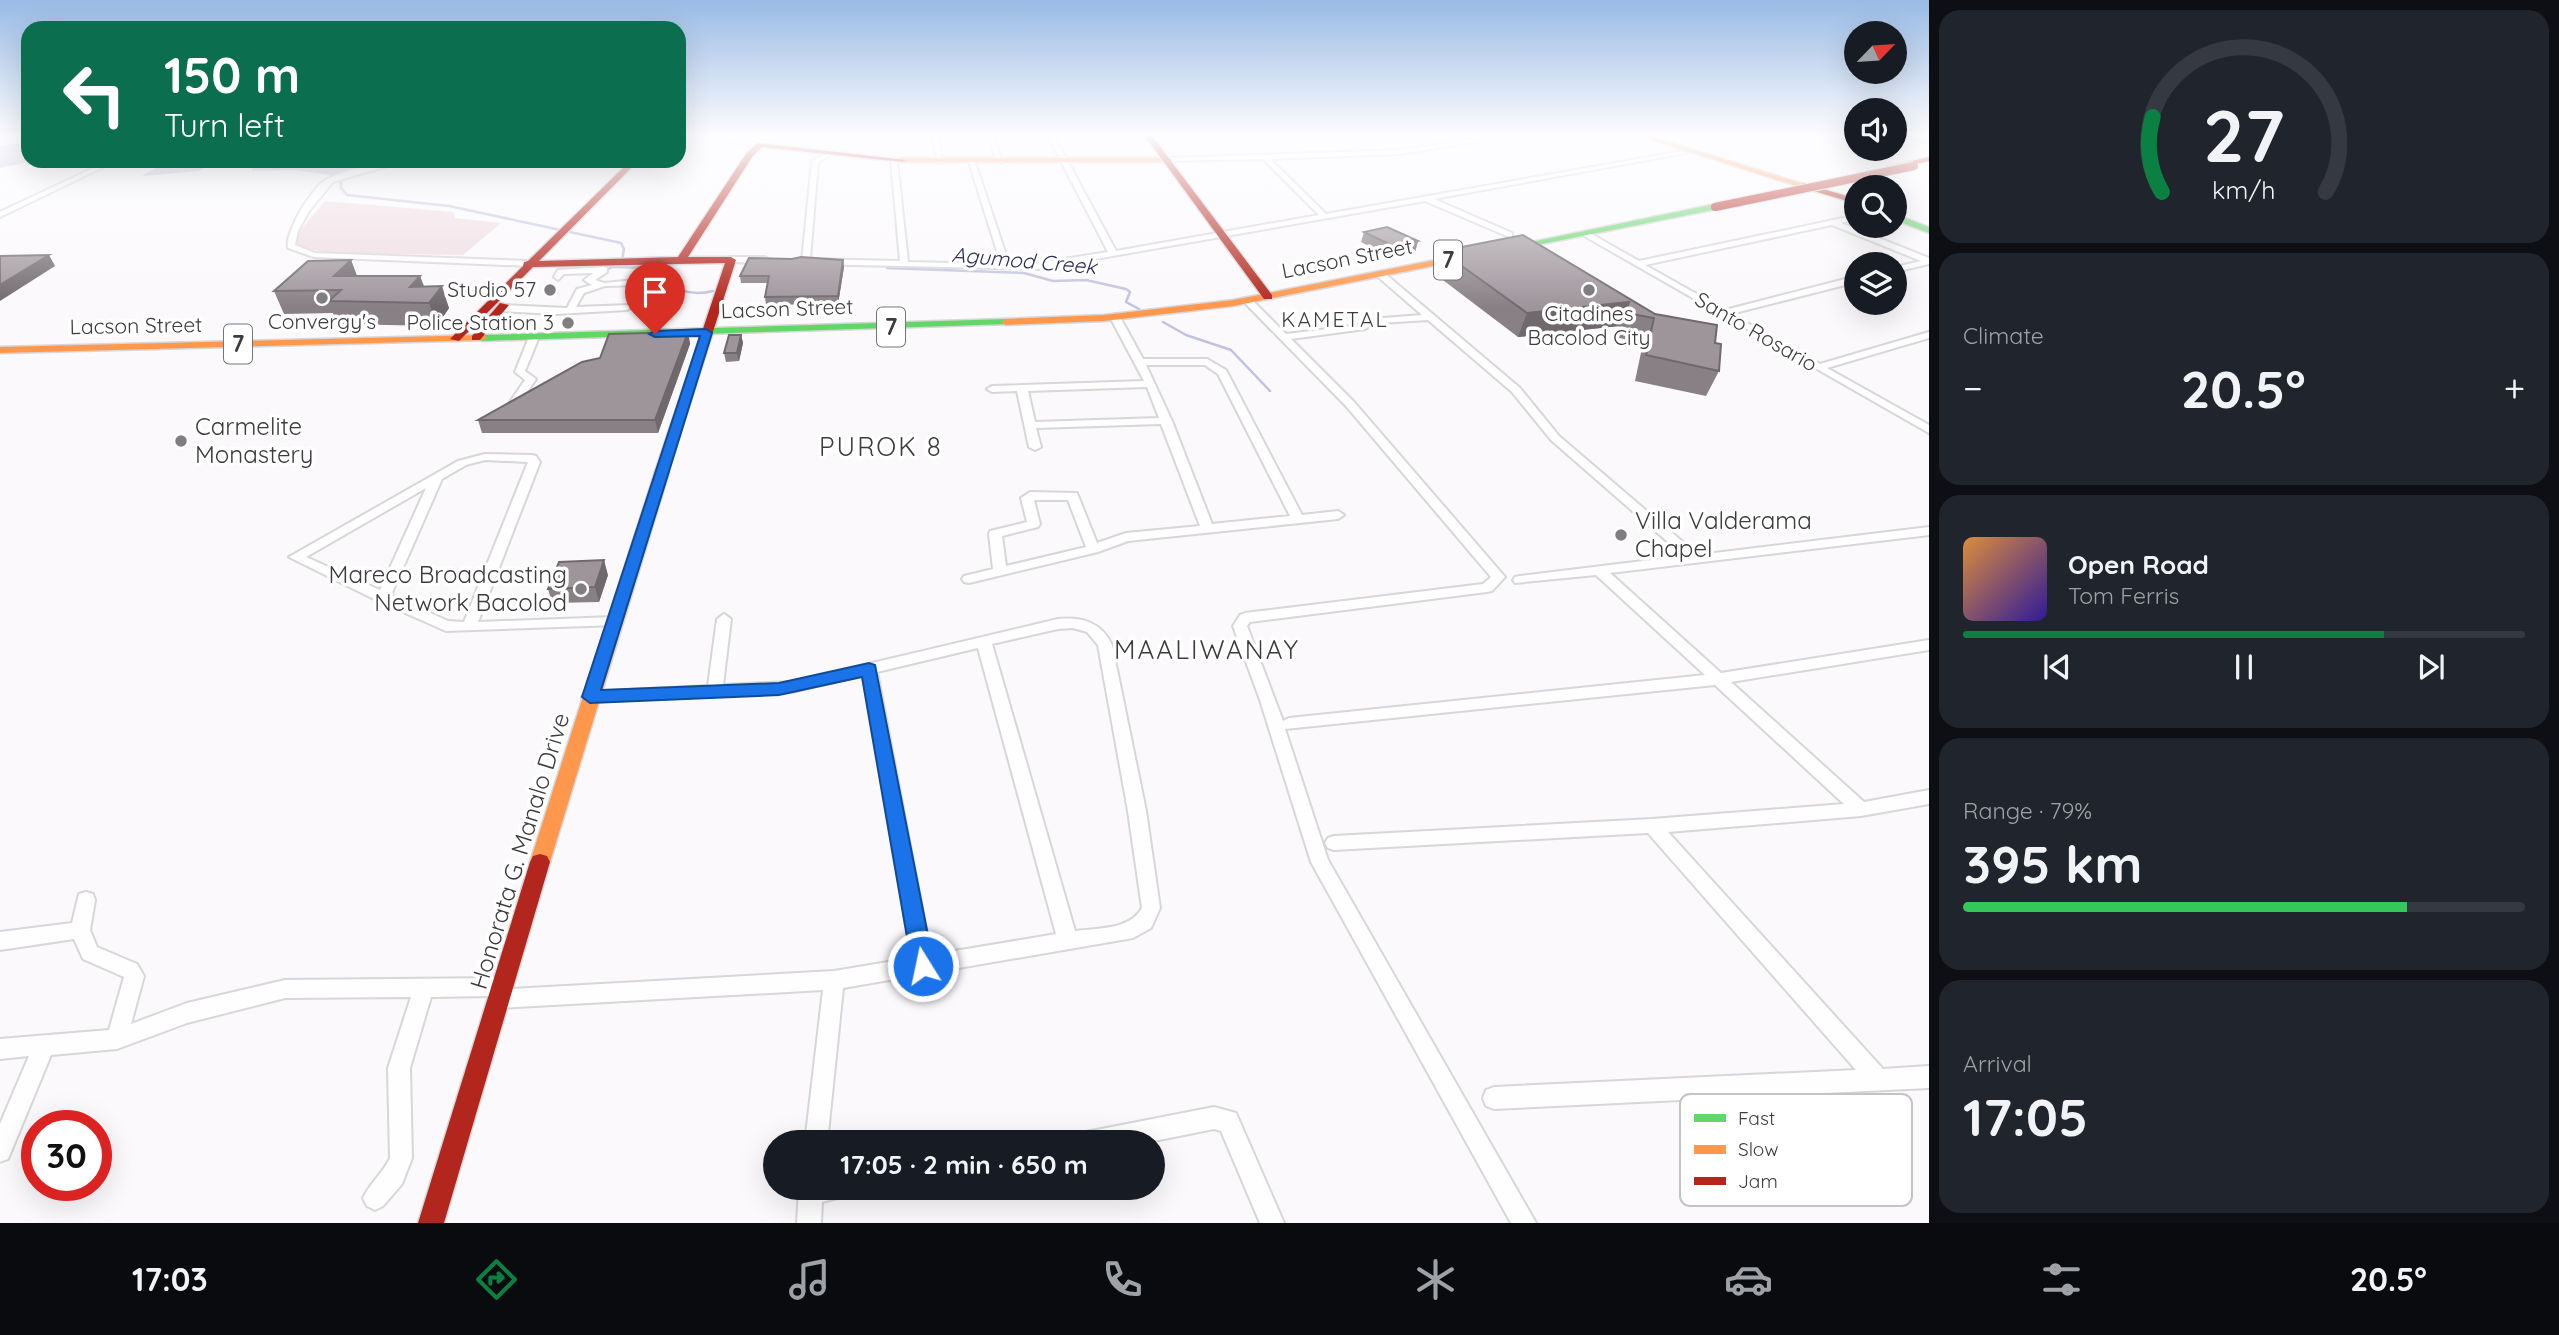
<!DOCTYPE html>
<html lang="en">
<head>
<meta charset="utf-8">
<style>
  body { margin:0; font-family:Quicksand,sans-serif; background:#20242c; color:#f1f3f6; height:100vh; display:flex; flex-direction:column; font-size:26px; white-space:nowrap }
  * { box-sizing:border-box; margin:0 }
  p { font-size:23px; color:#9ea1a6 }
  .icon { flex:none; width:38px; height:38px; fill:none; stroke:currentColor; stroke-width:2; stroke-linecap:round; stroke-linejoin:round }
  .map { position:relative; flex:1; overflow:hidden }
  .side { display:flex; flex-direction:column; gap:10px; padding:10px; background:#0d0f14; width:630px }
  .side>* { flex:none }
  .hud { position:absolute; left:21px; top:21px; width:665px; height:147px; border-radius:21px; box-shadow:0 7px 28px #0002; background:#0b6e4f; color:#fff; overflow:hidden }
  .needle { width:46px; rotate:65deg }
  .controls { position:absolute; left:1844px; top:21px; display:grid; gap:14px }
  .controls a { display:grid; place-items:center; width:63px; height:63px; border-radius:50%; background:#171b24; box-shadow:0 7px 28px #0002; font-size:35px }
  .speed { position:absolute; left:21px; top:1110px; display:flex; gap:14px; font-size:35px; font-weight:700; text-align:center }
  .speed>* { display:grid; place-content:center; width:91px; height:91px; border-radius:50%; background:#171b24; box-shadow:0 7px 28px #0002; line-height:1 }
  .speed .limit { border:10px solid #d22; background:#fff; color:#111 }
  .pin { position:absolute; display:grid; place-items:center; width:60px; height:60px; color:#fff; margin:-72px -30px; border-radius:50% 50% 50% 0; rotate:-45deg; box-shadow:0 0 7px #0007 }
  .pin .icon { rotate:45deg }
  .me { position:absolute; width:77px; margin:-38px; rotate:350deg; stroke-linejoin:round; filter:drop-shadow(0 0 5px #0008) }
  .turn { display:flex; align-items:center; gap:24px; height:147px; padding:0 28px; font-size:32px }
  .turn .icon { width:91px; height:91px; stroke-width:2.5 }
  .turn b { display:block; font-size:49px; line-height:60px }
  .big { font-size:52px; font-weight:700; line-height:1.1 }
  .side .widget { flex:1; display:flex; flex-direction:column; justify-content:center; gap:10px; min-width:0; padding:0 24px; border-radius:21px; background:#20242c }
  .side .dial { align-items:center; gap:0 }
  .dial svg { height:182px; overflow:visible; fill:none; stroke:#363941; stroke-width:7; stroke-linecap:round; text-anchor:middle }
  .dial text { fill:#f1f3f6; stroke:none }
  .song { display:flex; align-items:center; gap:21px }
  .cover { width:84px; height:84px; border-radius:10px; background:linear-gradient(135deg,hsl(30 70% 55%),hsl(250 70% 35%)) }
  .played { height:7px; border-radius:4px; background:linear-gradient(90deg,#0b8043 75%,#363941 75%) }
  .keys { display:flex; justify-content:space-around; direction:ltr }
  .heat { display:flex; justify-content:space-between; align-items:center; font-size:38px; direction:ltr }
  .charge { height:10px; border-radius:5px; background:linear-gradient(90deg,#34c759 79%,#363941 0) }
  .trip { position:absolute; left:763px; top:1130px; width:402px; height:70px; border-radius:35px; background:#171b24; box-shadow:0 7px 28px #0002; font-weight:700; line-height:70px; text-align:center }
  .dock { display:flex; height:112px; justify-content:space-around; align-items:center; background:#090b0e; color:#9ea1a6 }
  .dock .icon { width:49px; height:49px }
  .dock .on { color:#0b8043 }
  .dock b { font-size:32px; color:#f1f3f6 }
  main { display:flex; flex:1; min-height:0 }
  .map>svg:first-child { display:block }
</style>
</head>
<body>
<main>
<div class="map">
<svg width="1929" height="1223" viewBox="0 0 1929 1223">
  <rect width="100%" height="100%" fill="#fbf9fc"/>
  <polygon fill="#efdbe0" points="325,201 453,212 455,218 501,223 463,255 328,253 297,246 297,234"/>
  <g fill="#c2c2e0">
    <polygon points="28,142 28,161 33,161 0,168 0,146"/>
    <polygon points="168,161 226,161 213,163 199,171 142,176"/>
    <polygon points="245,161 359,161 349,172 331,175 294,170 253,171"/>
  </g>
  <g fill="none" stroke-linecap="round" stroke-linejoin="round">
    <g stroke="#c2c2e0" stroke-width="2.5">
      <polyline points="332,172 341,175 341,188 347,195 449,206 621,243 624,249 622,260 604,272"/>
      <path d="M612,267L654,268C666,289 690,297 713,291"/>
      <polyline points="887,268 1024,273 1053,281 1086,280 1126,289 1130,292 1126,302 1139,309"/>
      <polyline points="1163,322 1186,335 1231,350 1270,391"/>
    </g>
    <polygon fill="#c2c2e0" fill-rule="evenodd" points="1903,136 1929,137 1929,145 1905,139"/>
    <defs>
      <g id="street">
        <path d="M694,136C714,135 739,144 757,143C765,142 770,136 778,136L760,147Z"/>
        <polygon points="933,136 939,136 942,163 937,162"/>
        <polygon points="988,136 994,136 1002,163 997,162"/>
        <polygon points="1048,136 1054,136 1116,251 1319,215 1263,159 1167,161 1169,158 1400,150 1497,136 1511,136 1400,154 1270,159 1326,214 1683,151 1686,153 1434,199 1512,233 1512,237 1509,237 1425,201 1039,269 806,264 802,261 812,161 832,151 834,154 818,162 810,259 900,261 891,160 894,158 897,160 908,262 1001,264 969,162 972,160 975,162 1009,264 1039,263 1108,252"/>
        <polygon points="108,161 116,161 0,217 0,212"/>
        <path d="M394,161H405L333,182L309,211L298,231L295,245L315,253L527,261L531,264L530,266L314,257L288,248C285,231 313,185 329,178C349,169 373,166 394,161Z"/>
        <polygon points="1857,215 1857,219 1841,223 1929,258 1929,264 1895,272 1895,267 1921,261 1832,225 1645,265 1725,310 1857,276 1857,282 1731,314 1820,364 1929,332 1929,338 1827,368 1929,425 1929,433 1579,233 1586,231 1639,261"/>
        <polygon points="731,257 765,257 769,260 765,263 728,262 728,258"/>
        <polygon points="604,267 607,268 607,272 595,280 604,283 646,279 650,282 649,288 645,291 641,288 641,285 605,286 584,293 576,307 630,305 632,307 627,310 556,314 501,311 496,308 501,305 567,308 577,289 592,285 584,280 593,273 564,274 558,280 554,277 558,270"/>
        <polygon points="1377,272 1383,272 1520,388 1559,436 1698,555 1929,527 1929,535 1610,573 1721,673 1929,640 1929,650 1731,682 1864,802 1929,790 1929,804 1861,816 1668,832 1883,1069 1929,1066 1929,1088 1494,1109 1486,1106 1483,1098 1486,1090 1494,1087 1856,1070 1648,833 1334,850 1328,848 1325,843 1328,838 1334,836 1652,819 1844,804 1715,685 1285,729 1328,860 1536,1223 1511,1223 1311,862 1260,700 1233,626 1240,615 1245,613 1483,584 1491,577 1346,406 1244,302 1244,298 1250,298 1286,334 1368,324 1370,326 1365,329 1291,339 1354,402 1505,577 1492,591 1487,592 1250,622 1247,626 1283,721 1289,718 1705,675 1596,575 1515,583 1513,580 1515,577 1520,576 1684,556 1551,440 1512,392 1428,320 1380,323 1380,319 1383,318 1422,315 1377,276"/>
        <path d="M1115,314L1120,317L1143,359H1207L1226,370L1302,515L1338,511L1344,515L1338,519L1128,541L1098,552L969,583L964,582L962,579L964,576L993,569L989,534L990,531L1027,522L1021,498L1030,492L1077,493L1097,543L1126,533L1200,526L1161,424L1036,428L1041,447L1035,450L1029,447L1017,391L992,392L987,389L992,386L1144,381L1110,317ZM1146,365H1205L1218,374L1290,516L1212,524L1172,421ZM1147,387L1159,418L1035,422L1028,391ZM1034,500H1068L1086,547L1006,566L1002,536L1038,527L1040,524Z"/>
        <polygon points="534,334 539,337 525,371 536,379 514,411 506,411 505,409 525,380 515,372 529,337"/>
        <path d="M485,454L532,455L536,456L540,462L478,622L613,617L620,622L618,625L446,631L378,601L289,557L458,461ZM485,460L528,462L464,622L448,621L391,595L442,479L466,465ZM426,488L380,590L306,557Z"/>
        <path d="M724,614L731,619L723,685L792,682L1058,619C1082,617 1101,622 1112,645L1146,811L1160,908L1151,928L1133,938L843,988L827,1143H805L823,990L499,1008L492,1006L490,996L431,997L410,1068L412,1158L402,1184L383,1206L375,1210L367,1206L363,1198C370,1183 383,1173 390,1158L388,1068L411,997L285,998L187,1023L117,1049L51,1055L8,1159L0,1162V1124L29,1056L0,1059V1039L109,1030L124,977L83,959L74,939L0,950V932L72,923L79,894L86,892L93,894L95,900L90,930L97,947L137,964L144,976L131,1024L187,1003L285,980L502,978L509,980L511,989L834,971L912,958L863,675L792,692L590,702L585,701L582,697L585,693L590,692L708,686L717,619ZM1073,628L1087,632L1098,645L1128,811L1142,908C1130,930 1097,928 1075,931L992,644L1058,629ZM978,648L1056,934L931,955L877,672Z"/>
        <polygon points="1214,1107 1236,1113 1284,1223 1260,1223 1221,1131 1214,1129 1144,1143 1075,1143 1078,1135 1086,1132"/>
        <polygon points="799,1188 849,1188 845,1196 822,1202 821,1223 797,1223"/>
      </g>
      <g id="fast">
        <polygon points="679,136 687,136 679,140"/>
        <polygon points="1715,204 1718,205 1718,209 1507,251 1502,248"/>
        <polygon points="1895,214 1929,227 1929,233 1895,220"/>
        <polygon points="1006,319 1011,322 1010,324 482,341 477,338 482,335"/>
      </g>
      <g id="slow">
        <polygon points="1640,136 1650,136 1807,185 1800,187"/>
        <polygon points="899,158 1169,158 1173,160 1169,162 902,162"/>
        <polygon points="1465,254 1468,255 1468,259 1233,306 1104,321 1006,325 1001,322 1006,319 1104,315 1233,300"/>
        <polygon points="482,335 486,336 486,340 0,353 0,347"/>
        <polygon points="662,468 669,472 550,862 547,868 540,870 533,868 530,862 655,472"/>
      </g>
      <g id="jam">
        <polygon points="1145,136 1152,136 1272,295 1272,299 1264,299"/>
        <polygon points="757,143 906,160 902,162 762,147 752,157 688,257 731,257 736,260 667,475 662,476 655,472 725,263 533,267 459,341 450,339 523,266 524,262 528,261 630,161 638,161 539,261 678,257 746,154"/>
        <polygon points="1929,157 1929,161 1891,169 1887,167"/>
        <polygon points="1803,183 1857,199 1857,204 1800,187"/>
        <polygon points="500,303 509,305 480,340 472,340 472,336"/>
        <polygon points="540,854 547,856 550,862 444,1223 418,1223 530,862 533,856"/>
      </g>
    </defs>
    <use href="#street" stroke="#d7d6d8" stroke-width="4"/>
    <use href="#fast" stroke="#d7d6d8" stroke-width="3"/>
    <use href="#slow" stroke="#d7d6d8" stroke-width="3"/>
    <use href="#jam" stroke="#d7d6d8" stroke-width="3"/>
    <use href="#street" fill="#fefeff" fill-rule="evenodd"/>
    <use href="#fast" fill="#63d668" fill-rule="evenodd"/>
    <use href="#slow" fill="#ff974d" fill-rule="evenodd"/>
    <use href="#jam" fill="#b3261e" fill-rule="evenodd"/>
    <defs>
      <polyline id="jam-bridge" points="1715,207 1914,166"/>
    </defs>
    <use href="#jam-bridge" stroke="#d7d6d8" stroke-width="10" stroke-linecap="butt"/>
    <use href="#jam-bridge" stroke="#b3261e" stroke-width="8"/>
  </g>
  <g fill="#888085">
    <polygon points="1364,232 1418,241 1415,252 1390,257 1361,242"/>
    <polygon points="1441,251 1655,314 1715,343 1719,371 1706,396 1635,381 1643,343 1615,337 1619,326 1518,337 1435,274"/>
    <polygon points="351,260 357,276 420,276 424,286 449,308 437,326 338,324 333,313 284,314 274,291"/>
    <polygon points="844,267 838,304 766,305 765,297 768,283 741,283 740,276"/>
    <polygon points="688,332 690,344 658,433 482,433 478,420"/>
    <polygon points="741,335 743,343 739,361 726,362 724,353"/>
    <polygon points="608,575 599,602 552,603 548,589"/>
  </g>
  <g fill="#6f686c">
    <polygon points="1418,241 1415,252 1390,257 1393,246"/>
    <polygon points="49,255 55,266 0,301 0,285"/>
    <polygon points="351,260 359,282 334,276"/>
    <polygon points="843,260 844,267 838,304 838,296"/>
    <polygon points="420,276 428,299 410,287"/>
    <polygon points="442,286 449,308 437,326 429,303"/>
    <polygon points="1629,302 1619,326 1518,337 1527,313"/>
    <polygon points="688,332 690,344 658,433 655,420"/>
    <polygon points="741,335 743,343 739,361 737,353"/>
    <polygon points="604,560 608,575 599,602 595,587"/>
  </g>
  <g fill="#9e959b" stroke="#6f686c" stroke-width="2">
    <polygon points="1387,227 1418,241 1393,246 1364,232"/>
    <polygon points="1523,235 1655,314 1717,325 1715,343 1721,344 1719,371 1646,355 1654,318 1626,313 1629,302 1527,313 1441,251"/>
    <polygon points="49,255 0,285 0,256"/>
    <polygon points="801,257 843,260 838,296 765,297 769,276 740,276 749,258 792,259"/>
    <polygon points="351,260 334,276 420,276 410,287 442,286 429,303 329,301 341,290 274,291 308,261"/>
    <polygon points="688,332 655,420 478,420 582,362 600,358 609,334"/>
    <polygon points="729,335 741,335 737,353 724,353"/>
    <polygon points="604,560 595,587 548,589 559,562"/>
  </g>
  <linearGradient id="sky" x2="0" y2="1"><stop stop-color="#99bae5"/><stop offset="0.44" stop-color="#fdfcfe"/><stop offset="1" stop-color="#fdfcfe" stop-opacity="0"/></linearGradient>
  <rect width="1929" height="307" fill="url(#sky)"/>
  <polygon fill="#1a73e8" stroke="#114b97" stroke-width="2" points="706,329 712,333 601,690 779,683 869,663 875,665 934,966 931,973 923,976 915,973 912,966 862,677 779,695 590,703 582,697 700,336 655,337 649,334 655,331"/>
  <g fill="#807e80" stroke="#fff" stroke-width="2.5">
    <circle cx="550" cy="290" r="7"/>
    <circle cx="1589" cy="290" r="7"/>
    <circle cx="322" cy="298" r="7"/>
    <circle cx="568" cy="323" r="7"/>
    <circle cx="181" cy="441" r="7"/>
    <circle cx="1621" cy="535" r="7"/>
    <circle cx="581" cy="589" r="7"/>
  </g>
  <g text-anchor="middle" stroke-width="7" stroke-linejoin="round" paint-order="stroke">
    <g font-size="21" fill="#3d3b3d" stroke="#fff">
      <text transform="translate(1347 259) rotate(-11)" y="7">Lacson Street</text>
      <text transform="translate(787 309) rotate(-2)" y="7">Lacson Street</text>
      <text transform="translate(136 326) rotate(-1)" y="7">Lacson Street</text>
      <text transform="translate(1756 332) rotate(30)" y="7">Santo Rosario</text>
    </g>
    <g font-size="21" font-style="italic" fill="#2f2d60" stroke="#fff">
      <text transform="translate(1024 261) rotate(5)" y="7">Agumod Creek</text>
    </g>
    <g font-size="21" fill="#3d3b3d" stroke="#fff" text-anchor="end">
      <text x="536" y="297">Studio 57</text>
      <text x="1589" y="321" text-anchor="middle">Citadines<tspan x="1589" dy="24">Bacolod City</tspan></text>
      <text x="322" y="329" text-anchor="middle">Convergy's</text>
      <text x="554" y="330">Police Station 3</text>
    </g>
    <g font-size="21" letter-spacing="2" fill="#3d3b3d" stroke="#fff">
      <text x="1335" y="327">KAMETAL</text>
    </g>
    <g fill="#fff" stroke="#777677" stroke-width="2">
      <rect x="1434" y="240.5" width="28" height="39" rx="5"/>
      <rect x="877" y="307.5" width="28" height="39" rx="5"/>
      <rect x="224" y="324.5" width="28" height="39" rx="5"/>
    </g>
    <g font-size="23" font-weight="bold" fill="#3d3b3d">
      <text x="1448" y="268">7</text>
      <text x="891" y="335">7</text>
      <text x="238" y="352">7</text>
    </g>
    <g font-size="24" fill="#3d3b3d" stroke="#fff" text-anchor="start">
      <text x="195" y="435">Carmelite<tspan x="195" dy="28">Monastery</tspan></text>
      <text x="1635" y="529">Villa Valderama<tspan x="1635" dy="28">Chapel</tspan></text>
      <text x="567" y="583" text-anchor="end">Mareco Broadcasting<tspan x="567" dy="28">Network Bacolod</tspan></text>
    </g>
    <g font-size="24" fill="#3d3b3d" stroke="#fff">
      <text transform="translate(520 851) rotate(-73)" y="8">Honorata G. Manalo Drive</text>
    </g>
    <g font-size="26" letter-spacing="2" fill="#3d3b3d" stroke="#fff">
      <text x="881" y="456">PUROK 8</text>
      <text x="1207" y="659">MAALIWANAY</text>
    </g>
  </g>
  <rect x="1680" y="1094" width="232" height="112" rx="10" fill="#fff" stroke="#c5c4c5" stroke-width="2"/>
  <rect x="1694" y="1114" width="32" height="8" fill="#63d668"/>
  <rect x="1694" y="1145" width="32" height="9" fill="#ff974d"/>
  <rect x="1694" y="1177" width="32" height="8" fill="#b3261e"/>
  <g font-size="19" fill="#3d3b3d">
    <text x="1738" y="1125">Fast</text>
    <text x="1738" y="1156">Slow</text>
    <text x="1738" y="1188">Jam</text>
  </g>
</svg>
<div class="controls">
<a><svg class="needle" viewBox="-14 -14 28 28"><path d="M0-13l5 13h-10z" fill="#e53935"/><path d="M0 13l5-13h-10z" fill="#9ea1a6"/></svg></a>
<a><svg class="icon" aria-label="sound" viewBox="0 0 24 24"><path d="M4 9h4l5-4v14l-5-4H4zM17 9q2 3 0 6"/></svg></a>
<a><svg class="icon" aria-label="search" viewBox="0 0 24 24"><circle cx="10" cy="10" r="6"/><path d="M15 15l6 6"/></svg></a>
<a><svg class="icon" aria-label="layers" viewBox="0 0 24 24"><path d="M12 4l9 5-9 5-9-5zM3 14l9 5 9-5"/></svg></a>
</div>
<div class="speed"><div class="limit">30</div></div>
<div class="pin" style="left:655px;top:334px;background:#d93025"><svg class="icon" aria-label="arrive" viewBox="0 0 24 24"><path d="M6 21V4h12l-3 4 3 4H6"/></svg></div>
<svg class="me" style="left:923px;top:966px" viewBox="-20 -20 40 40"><circle r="17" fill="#1a73e8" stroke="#fff" stroke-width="3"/><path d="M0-11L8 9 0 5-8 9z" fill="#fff"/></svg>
<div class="trip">17:05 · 2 min · 650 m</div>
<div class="hud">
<div class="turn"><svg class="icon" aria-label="left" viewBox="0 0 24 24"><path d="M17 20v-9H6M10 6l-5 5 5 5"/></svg><div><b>150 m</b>Turn left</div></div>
</div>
</div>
<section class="side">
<div class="widget dial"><svg viewBox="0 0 100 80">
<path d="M14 69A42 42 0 1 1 86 69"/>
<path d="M14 69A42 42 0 0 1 10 36" stroke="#0b8043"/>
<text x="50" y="56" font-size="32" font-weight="700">27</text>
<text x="50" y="72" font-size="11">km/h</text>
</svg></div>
<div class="widget"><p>Climate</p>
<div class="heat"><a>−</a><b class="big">20.5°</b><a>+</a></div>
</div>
<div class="widget">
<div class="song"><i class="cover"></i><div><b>Open Road</b><p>Tom Ferris</p></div></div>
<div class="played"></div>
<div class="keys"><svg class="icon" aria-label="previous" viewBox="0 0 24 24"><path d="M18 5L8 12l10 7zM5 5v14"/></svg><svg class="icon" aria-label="pause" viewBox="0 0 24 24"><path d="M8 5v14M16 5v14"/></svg><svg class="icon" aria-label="next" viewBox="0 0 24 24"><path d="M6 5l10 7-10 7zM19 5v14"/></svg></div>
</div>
<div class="widget"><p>Range · 79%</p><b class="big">395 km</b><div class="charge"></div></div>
<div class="widget"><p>Arrival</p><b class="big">17:05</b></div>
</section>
</main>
<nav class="dock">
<b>17:03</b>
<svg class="icon on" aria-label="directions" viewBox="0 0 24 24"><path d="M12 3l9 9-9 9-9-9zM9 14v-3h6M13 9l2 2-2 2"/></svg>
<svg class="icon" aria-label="music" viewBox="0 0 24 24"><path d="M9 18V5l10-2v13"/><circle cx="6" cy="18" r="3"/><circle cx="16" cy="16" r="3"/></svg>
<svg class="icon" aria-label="phone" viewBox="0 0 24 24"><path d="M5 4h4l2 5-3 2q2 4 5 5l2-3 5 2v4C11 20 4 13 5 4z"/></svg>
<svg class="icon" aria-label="climate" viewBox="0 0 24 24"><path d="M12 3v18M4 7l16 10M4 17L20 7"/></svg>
<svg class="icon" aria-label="car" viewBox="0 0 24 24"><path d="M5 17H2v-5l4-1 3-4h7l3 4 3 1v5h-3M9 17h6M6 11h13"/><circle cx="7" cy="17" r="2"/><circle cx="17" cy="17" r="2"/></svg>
<svg class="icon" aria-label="filters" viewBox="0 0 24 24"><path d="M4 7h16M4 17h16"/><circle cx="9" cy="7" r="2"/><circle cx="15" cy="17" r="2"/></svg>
<b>20.5°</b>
</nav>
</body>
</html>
